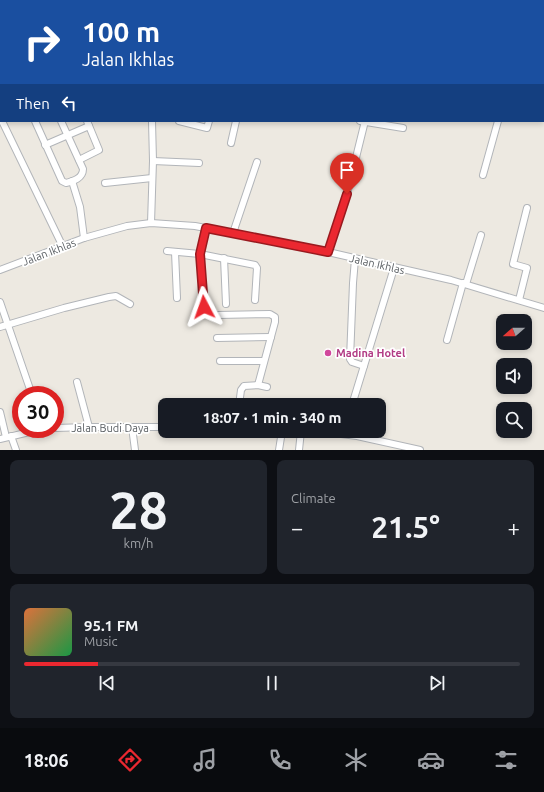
<!DOCTYPE html>
<html lang="en">
<head>
<meta charset="utf-8">
<style>
  body { margin:0; font-family:Ubuntu,sans-serif; background:#20242c; color:#f1f3f6; height:100vh; display:flex; flex-direction:column; font-size:15px; white-space:nowrap }
  * { box-sizing:border-box; margin:0 }
  p { font-size:13px; color:#9ea1a6 }
  .icon { flex:none; width:22px; height:22px; fill:none; stroke:currentColor; stroke-width:2; stroke-linecap:round; stroke-linejoin:round }
  .map { position:relative; height:450px; overflow:hidden }
  .drawer { display:flex; flex-direction:column; gap:10px; padding:10px; background:#0d0f14; flex:1 }
  .drawer>* { flex:none }
  .banner { position:absolute; left:0px; top:0px; width:544px; height:122px; box-shadow:0 2px 6px #0003; background:#1a4fa0; color:#fff; overflow:hidden }
  .needle { width:26px; rotate:250deg }
  .buttons { position:absolute; left:496px; top:314px; display:grid; gap:8px }
  .buttons a { display:grid; place-items:center; width:36px; height:36px; border-radius:8px; background:#171b24; box-shadow:0 2px 6px #0003; font-size:20px }
  .speed { position:absolute; left:12px; top:386px; display:flex; gap:8px; font-size:20px; font-weight:700; text-align:center }
  .speed>* { display:grid; place-content:center; width:52px; height:52px; border-radius:50%; background:#171b24; box-shadow:0 2px 6px #0003; line-height:1 }
  .speed .limit { border:6px solid #d22; background:#fff; color:#111 }
  .pin { position:absolute; display:grid; place-items:center; width:34px; height:34px; color:#fff; margin:-41px -17px; border-radius:50% 50% 50% 0; rotate:-45deg; box-shadow:0 0 4px #0007 }
  .pin .icon { rotate:45deg }
  .me { position:absolute; width:44px; margin:-22px; rotate:356deg; stroke-linejoin:round; filter:drop-shadow(0 0 3px #0008) }
  .turn { display:flex; align-items:center; gap:14px; height:84px; padding:0 16px; font-size:18px }
  .turn .icon { width:52px; height:52px; stroke-width:2.5 }
  .turn b { display:block; font-size:28px; line-height:34px }
  .then { display:flex; align-items:center; height:38px; padding:0 16px; background:#0003; gap:8px; font-size:15px }
  .big { font-size:30px; font-weight:700; line-height:1.1 }
  .drawer .widget { flex:1; display:flex; flex-direction:column; justify-content:center; gap:6px; min-width:0; padding:0 14px; border-radius:8px; background:#20242c }
  .drawer .dial { align-items:center; gap:0 }
  .dial b { font-size:52px; line-height:1 }
  .song { display:flex; align-items:center; gap:12px }
  .cover { width:48px; height:48px; border-radius:6px; background:linear-gradient(135deg,hsl(20 70% 55%),hsl(140 70% 35%)) }
  .played { height:4px; border-radius:2px; background:linear-gradient(90deg,#eb2830 15%,#363941 15%) }
  .keys { display:flex; justify-content:space-around; direction:ltr }
  .heat { display:flex; justify-content:space-between; align-items:center; font-size:22px; direction:ltr }
  .drawer .tiles { flex:1; display:grid; gap:10px; grid-template-columns:1fr 1fr }
  .widget:last-child { grid-column:span 2 }
  .trip { position:absolute; left:158px; top:398px; width:228px; height:40px; border-radius:8px; background:#171b24; box-shadow:0 2px 6px #0003; font-weight:700; line-height:40px; text-align:center }
  .tab-bar { display:flex; height:64px; justify-content:space-around; align-items:center; background:#090b0e; color:#9ea1a6 }
  .tab-bar .icon { width:28px; height:28px }
  .tab-bar .selected { color:#eb2830 }
  .tab-bar b { font-size:18px; color:#f1f3f6 }
  .map>svg:first-child { display:block }
</style>
</head>
<body>
<div class="map">
<svg width="544" height="450" viewBox="0 0 544 450">
  <rect width="100%" height="100%" fill="#ede9e1"/>
  <g fill="none" stroke-linecap="round" stroke-linejoin="round">
    <defs>
      <g id="minor">
        <polyline points="3,0 3,1"/>
        <polyline points="54,0 55,1"/>
        <polyline points="141,0 142,1"/>
        <polyline points="196,0 197,1"/>
        <polyline points="464,0 464,1"/>
        <polyline points="531,0 531,1"/>
        <polyline points="284,1 284,0"/>
        <polyline points="0,47 1,50"/>
        <polyline points="543,52 544,52"/>
        <polyline points="2,121 63,247"/>
        <path d="M35,121L62,181L66,183C74,181 83,178 83,169L61,121"/>
        <polyline points="179,121 207,128 209,121"/>
        <polyline points="360,121 403,128"/>
        <polyline points="231,143 236,121"/>
        <polyline points="45,145 89,126"/>
        <polyline points="79,160 99,150 87,121"/>
        <polyline points="153,161 199,163"/>
        <polyline points="483,175 498,121"/>
        <polyline points="72,181 80,207 84,238"/>
        <polyline points="105,183 152,178"/>
        <polyline points="151,223 153,161 152,121"/>
        <polyline points="233,233 257,162"/>
        <polyline points="167,251 200,254 255,265 257,268 255,300"/>
        <polyline points="175,252 177,298"/>
        <polyline points="328,252 347,194 365,121"/>
        <polyline points="224,258 226,304"/>
        <polyline points="355,259 353,283 350,359 352,362 364,366"/>
        <polyline points="0,270 84,238 127,226 151,223 195,226 328,252 451,280 544,308"/>
        <polyline points="466,284 481,235"/>
        <polyline points="519,300 527,268 513,264 527,208"/>
        <polyline points="0,302 32,395"/>
        <polyline points="204,307 200,254 206,228"/>
        <polyline points="218,315 270,314 275,317 275,322 258,385"/>
        <polyline points="0,327 64,308 109,297 116,296 130,304"/>
        <polyline points="217,338 271,337"/>
        <polyline points="447,340 463,283"/>
        <polyline points="220,361 264,361"/>
        <polyline points="77,382 89,427"/>
        <polyline points="239,405 241,390 244,386 258,385 267,387"/>
        <polyline points="352,405 394,268"/>
        <polyline points="0,412 6,437"/>
        <polyline points="132,427 135,450"/>
        <polyline points="55,428 89,427 165,427"/>
        <polyline points="318,431 357,436 420,450"/>
        <polyline points="11,436 16,450"/>
        <polyline points="0,439 42,429"/>
        <polyline points="279,450 282,431"/>
        <polyline points="299,450 301,431"/>
      </g>
    </defs>
    <use href="#minor" stroke="#b2b5b9" stroke-width="8"/>
    <use href="#minor" stroke="#fff" stroke-width="6"/>
  </g>
  <g fill="none" stroke-linecap="round" stroke-linejoin="round">
    <defs>
      <polyline id="route" points="204,307 200,254 206,228 328,252 347,194"/>
    </defs>
    <use href="#route" stroke="#991a1f" stroke-width="10"/>
    <use href="#route" stroke="#eb2830" stroke-width="7"/>
  </g>
  <circle fill="#d1479c" stroke="#fff" stroke-width="1.5" cx="328" cy="353" r="4"/>
  <g text-anchor="middle" stroke-width="3.5" stroke-linejoin="round" paint-order="stroke">
    <g font-size="11" fill="#595e62" stroke="#fff">
      <text transform="translate(49 252) rotate(-21)" y="4">Jalan Ikhlas</text>
      <text transform="translate(377 264) rotate(13)" y="4">Jalan Ikhlas</text>
      <text x="110" y="432">Jalan Budi Daya</text>
    </g>
    <g font-size="11" font-weight="bold" fill="#b23c85" stroke="#fff" text-anchor="start">
      <text x="336" y="357">Madina Hotel</text>
    </g>
  </g>
</svg>
<div class="buttons">
<a><svg class="needle" viewBox="-14 -14 28 28"><path d="M0-13l5 13h-10z" fill="#e53935"/><path d="M0 13l5-13h-10z" fill="#9ea1a6"/></svg></a>
<a><svg class="icon" aria-label="sound" viewBox="0 0 24 24"><path d="M4 9h4l5-4v14l-5-4H4zM17 9q2 3 0 6"/></svg></a>
<a><svg class="icon" aria-label="search" viewBox="0 0 24 24"><circle cx="10" cy="10" r="6"/><path d="M15 15l6 6"/></svg></a>
</div>
<div class="speed"><div class="limit">30</div></div>
<div class="pin" style="left:347px;top:194px;background:#d93025"><svg class="icon" aria-label="arrive" viewBox="0 0 24 24"><path d="M6 21V4h12l-3 4 3 4H6"/></svg></div>
<svg class="me" style="left:204px;top:307px" viewBox="-20 -20 40 40"><path d="M0-17L14 15 0 8-14 15z" fill="#eb2830" stroke="#fff" stroke-width="4"/></svg>
<div class="trip">18:07 · 1 min · 340 m</div>
<div class="banner">
<div class="turn"><svg class="icon" aria-label="right" viewBox="0 0 24 24"><path d="M7 20v-9h11M14 6l5 5-5 5"/></svg><div><b>100 m</b>Jalan Ikhlas</div></div>
<div class="then">Then<svg class="icon" aria-label="left" viewBox="0 0 24 24"><path d="M17 20v-9H6M10 6l-5 5 5 5"/></svg></div>
</div>
</div>
<section class="drawer">
<div class="tiles">
<div class="widget dial"><b>28</b><p>km/h</p></div>
<div class="widget"><p>Climate</p>
<div class="heat"><a>−</a><b class="big">21.5°</b><a>+</a></div>
</div>
<div class="widget">
<div class="song"><i class="cover"></i><div><b>95.1 FM</b><p>Music</p></div></div>
<div class="played"></div>
<div class="keys"><svg class="icon" aria-label="previous" viewBox="0 0 24 24"><path d="M18 5L8 12l10 7zM5 5v14"/></svg><svg class="icon" aria-label="pause" viewBox="0 0 24 24"><path d="M8 5v14M16 5v14"/></svg><svg class="icon" aria-label="next" viewBox="0 0 24 24"><path d="M6 5l10 7-10 7zM19 5v14"/></svg></div>
</div>
</div>
</section>
<nav class="tab-bar">
<b>18:06</b>
<svg class="icon selected" aria-label="directions" viewBox="0 0 24 24"><path d="M12 3l9 9-9 9-9-9zM9 14v-3h6M13 9l2 2-2 2"/></svg>
<svg class="icon" aria-label="music" viewBox="0 0 24 24"><path d="M9 18V5l10-2v13"/><circle cx="6" cy="18" r="3"/><circle cx="16" cy="16" r="3"/></svg>
<svg class="icon" aria-label="phone" viewBox="0 0 24 24"><path d="M5 4h4l2 5-3 2q2 4 5 5l2-3 5 2v4C11 20 4 13 5 4z"/></svg>
<svg class="icon" aria-label="climate" viewBox="0 0 24 24"><path d="M12 3v18M4 7l16 10M4 17L20 7"/></svg>
<svg class="icon" aria-label="car" viewBox="0 0 24 24"><path d="M5 17H2v-5l4-1 3-4h7l3 4 3 1v5h-3M9 17h6M6 11h13"/><circle cx="7" cy="17" r="2"/><circle cx="17" cy="17" r="2"/></svg>
<svg class="icon" aria-label="filters" viewBox="0 0 24 24"><path d="M4 7h16M4 17h16"/><circle cx="9" cy="7" r="2"/><circle cx="15" cy="17" r="2"/></svg>
</nav>
</body>
</html>
